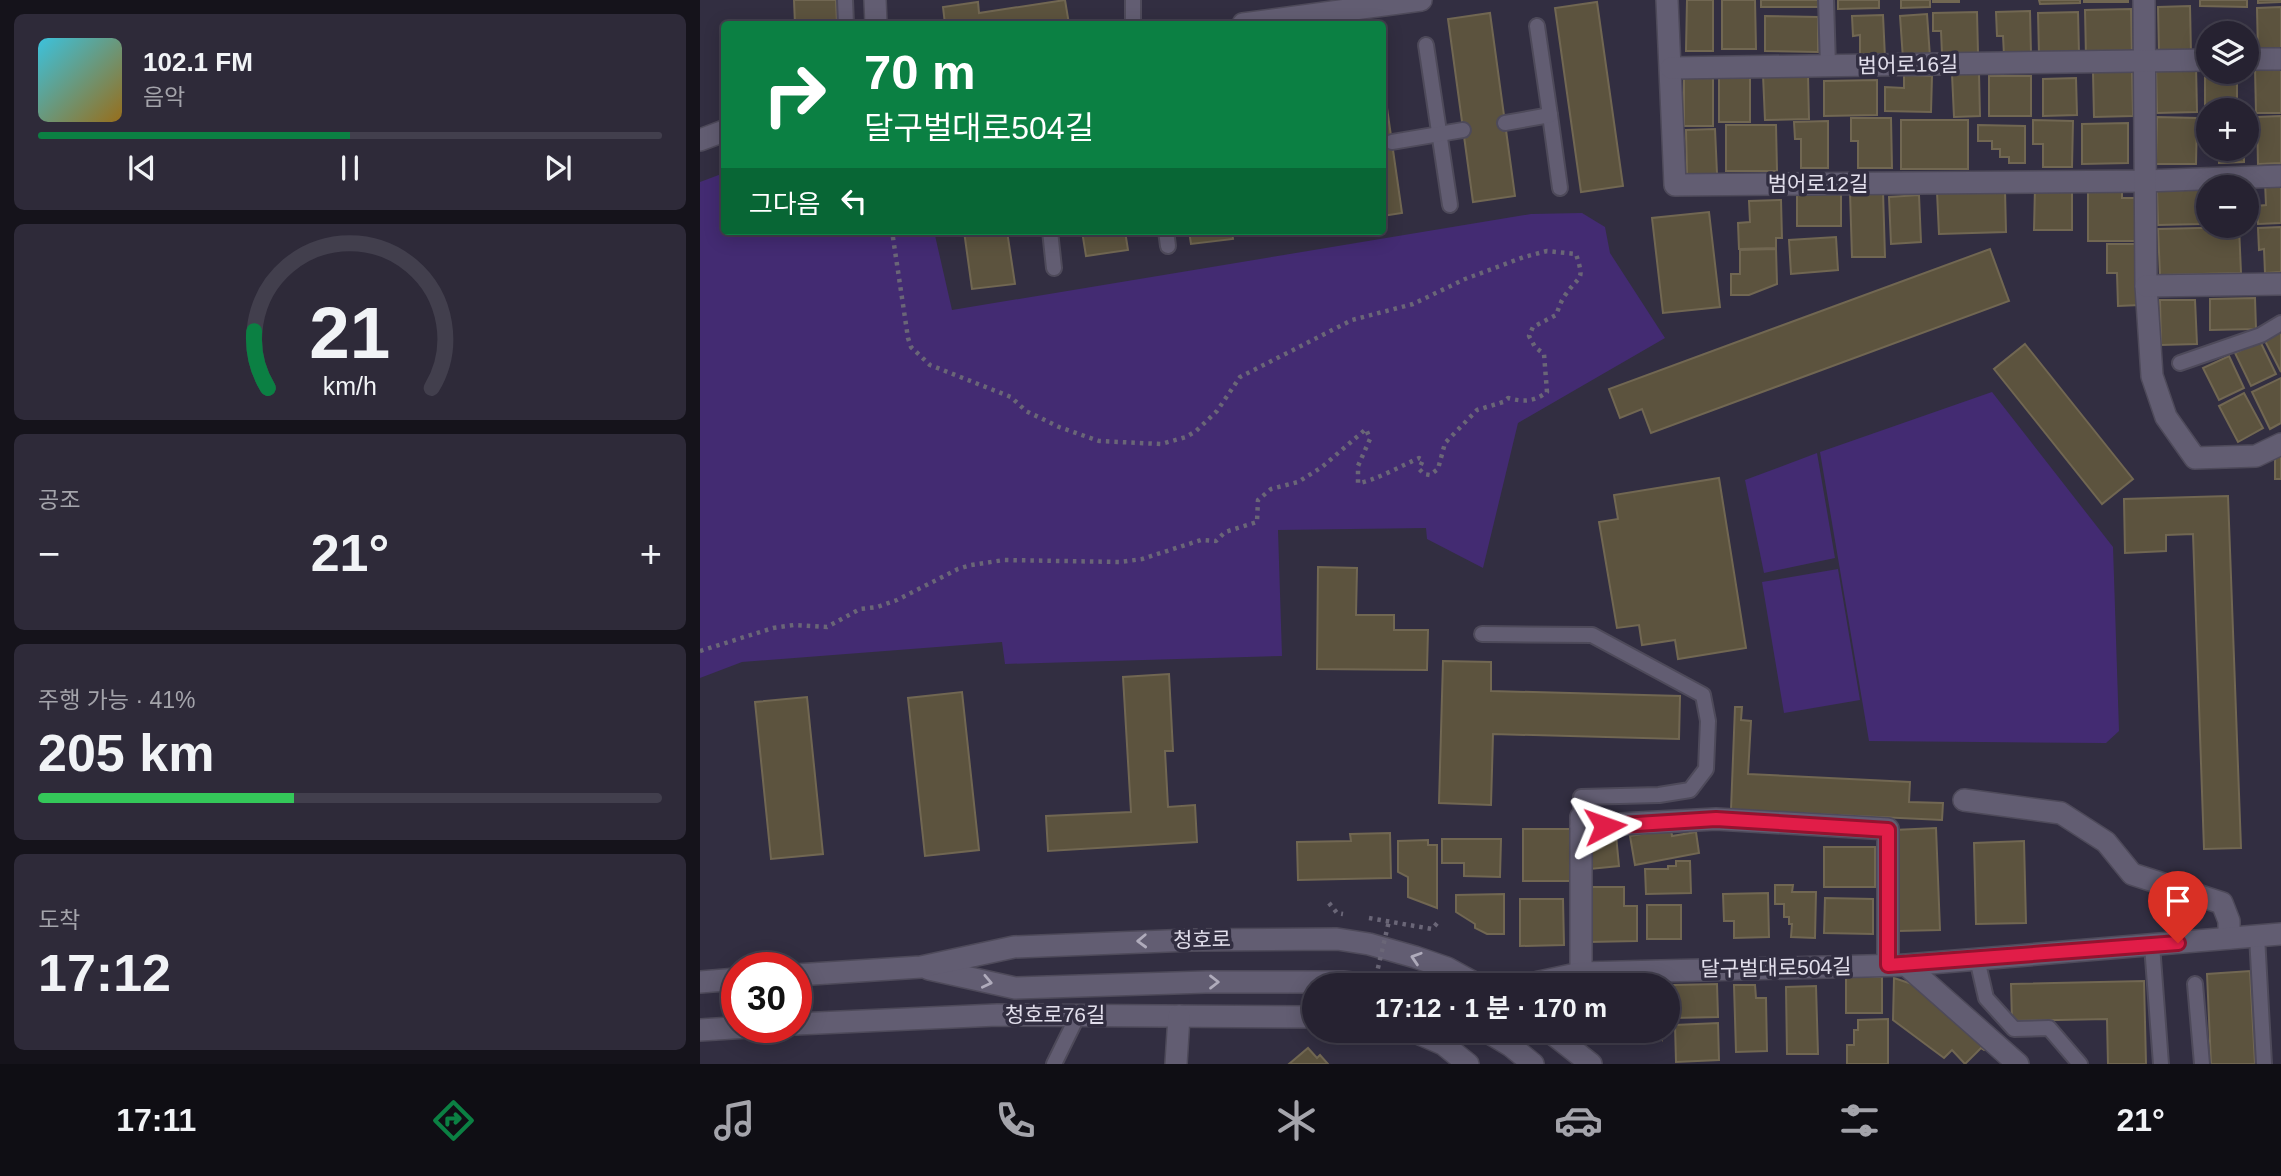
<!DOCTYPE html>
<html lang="ko">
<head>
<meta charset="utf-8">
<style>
  body { margin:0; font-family:Arial,"Noto Sans KR",sans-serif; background:#2e2a39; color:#f1f3f6; height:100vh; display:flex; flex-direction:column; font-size:26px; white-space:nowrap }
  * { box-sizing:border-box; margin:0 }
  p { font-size:23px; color:#a4a4ab }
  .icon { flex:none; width:38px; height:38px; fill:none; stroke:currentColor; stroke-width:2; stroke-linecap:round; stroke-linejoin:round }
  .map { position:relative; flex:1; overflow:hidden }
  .details { display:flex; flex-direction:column; gap:14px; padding:14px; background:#15131b; width:700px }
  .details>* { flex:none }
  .top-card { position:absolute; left:21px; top:21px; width:665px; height:214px; border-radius:7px; box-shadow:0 4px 18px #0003,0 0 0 2px #423f4d; background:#0b8043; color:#fff; overflow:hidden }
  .buttons { position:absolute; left:1496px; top:21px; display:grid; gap:14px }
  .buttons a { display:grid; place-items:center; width:63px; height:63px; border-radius:50%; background:#262231; box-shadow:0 4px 18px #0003,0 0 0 2px #423f4d; font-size:35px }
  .speed { position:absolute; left:21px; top:952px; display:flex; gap:14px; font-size:35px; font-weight:700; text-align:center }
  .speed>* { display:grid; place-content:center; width:91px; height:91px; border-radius:50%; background:#262231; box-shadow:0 4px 18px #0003,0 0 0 2px #423f4d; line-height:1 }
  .speed .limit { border:10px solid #d22; background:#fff; color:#111 }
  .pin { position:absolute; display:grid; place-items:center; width:60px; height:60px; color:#fff; margin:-72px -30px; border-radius:50% 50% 50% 0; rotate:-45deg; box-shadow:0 0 7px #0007 }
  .pin .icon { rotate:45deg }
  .me { position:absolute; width:77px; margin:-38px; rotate:86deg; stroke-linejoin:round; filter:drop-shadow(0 0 5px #0008) }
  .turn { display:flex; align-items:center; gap:24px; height:147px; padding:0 28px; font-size:32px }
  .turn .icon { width:91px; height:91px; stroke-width:2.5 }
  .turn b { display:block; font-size:49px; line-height:60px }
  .then { display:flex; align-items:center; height:66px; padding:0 28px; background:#0003; gap:14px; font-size:26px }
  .big { font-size:52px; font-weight:700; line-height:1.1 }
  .details .widget { flex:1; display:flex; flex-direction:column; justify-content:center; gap:10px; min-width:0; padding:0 24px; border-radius:10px; background:#2e2a39 }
  .details .dial { align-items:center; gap:0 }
  .dial svg { height:182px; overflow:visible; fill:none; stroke:#423f4d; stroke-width:7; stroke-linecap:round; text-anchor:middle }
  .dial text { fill:#f1f3f6; stroke:none }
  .song { display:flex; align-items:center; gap:21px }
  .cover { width:84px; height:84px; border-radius:10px; background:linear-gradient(135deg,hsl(190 70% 55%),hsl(40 70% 35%)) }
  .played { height:7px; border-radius:4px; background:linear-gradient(90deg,#0b8043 50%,#423f4d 50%) }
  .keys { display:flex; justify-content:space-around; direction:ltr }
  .heat { display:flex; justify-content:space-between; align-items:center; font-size:38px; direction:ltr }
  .charge { height:10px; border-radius:5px; background:linear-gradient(90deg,#34c759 41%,#423f4d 0) }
  .trip { position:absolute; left:602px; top:973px; width:378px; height:70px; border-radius:35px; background:#262231; box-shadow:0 4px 18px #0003,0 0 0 2px #423f4d; font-weight:700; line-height:70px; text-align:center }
  .tab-bar { display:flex; height:112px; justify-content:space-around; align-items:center; background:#0f0e14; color:#a4a4ab }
  .tab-bar .icon { width:49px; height:49px }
  .tab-bar .selected { color:#0b8043 }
  .tab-bar b { font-size:32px; color:#f1f3f6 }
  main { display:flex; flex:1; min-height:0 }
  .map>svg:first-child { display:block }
</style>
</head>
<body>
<main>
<section class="details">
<div class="widget">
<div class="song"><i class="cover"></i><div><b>102.1 FM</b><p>음악</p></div></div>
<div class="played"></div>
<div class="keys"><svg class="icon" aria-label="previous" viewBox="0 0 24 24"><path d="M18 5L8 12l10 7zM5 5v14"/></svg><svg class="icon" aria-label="pause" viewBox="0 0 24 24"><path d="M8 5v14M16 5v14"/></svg><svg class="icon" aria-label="next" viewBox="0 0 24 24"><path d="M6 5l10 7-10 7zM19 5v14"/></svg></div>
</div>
<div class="widget dial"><svg viewBox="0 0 100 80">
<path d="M14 69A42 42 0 1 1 86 69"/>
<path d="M14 69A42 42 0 0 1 8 44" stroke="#0b8043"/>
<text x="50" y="56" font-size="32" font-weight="700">21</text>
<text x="50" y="72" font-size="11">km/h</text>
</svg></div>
<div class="widget"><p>공조</p>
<div class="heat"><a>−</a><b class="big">21°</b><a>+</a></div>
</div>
<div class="widget"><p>주행 가능 · 41%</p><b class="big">205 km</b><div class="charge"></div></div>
<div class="widget"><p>도착</p><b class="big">17:12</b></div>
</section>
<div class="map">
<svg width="1581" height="1064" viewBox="0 0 1581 1064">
  <rect width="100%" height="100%" fill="#322e41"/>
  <g fill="#432b72">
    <polygon points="24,173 24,231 234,231 252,310 831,214 882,213 905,227 910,253 965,338 818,423 783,568 727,539 726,528 578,530 582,656 305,664 302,642 42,662 0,678 0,182"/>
    <polygon points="1292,392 1413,547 1419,731 1406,743 1169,741 1120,452"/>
    <polygon points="1117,453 1135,558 1064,573 1045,480"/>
    <polygon points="1138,569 1160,700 1084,713 1062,582"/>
  </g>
  <g fill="#5c533e" stroke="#716752" stroke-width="2">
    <polygon points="94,0 136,0 137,24 95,24"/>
    <polygon points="365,0 369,24 245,24 243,7 278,2 279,13"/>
    <polygon points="987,0 1013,0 1013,51 986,51"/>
    <polygon points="1022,0 1055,0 1056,49 1022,49"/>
    <rect x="1061" y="0" width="58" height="7"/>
    <polygon points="1138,0 1179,0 1179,8 1138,9"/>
    <polygon points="1201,0 1230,0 1230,7 1201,8"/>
    <rect x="1233" y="0" width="26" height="2"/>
    <polygon points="1339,0 1380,0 1380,3 1340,4"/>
    <rect x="1384" y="0" width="44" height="2"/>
    <polygon points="1500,0 1547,0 1547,7 1500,6"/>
    <polygon points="1558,0 1581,0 1581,2 1558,3"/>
    <polygon points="897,2 923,186 881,192 855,8"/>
    <polygon points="1490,6 1491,54 1459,54 1458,7"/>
    <polygon points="1581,7 1581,52 1558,53 1557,8"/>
    <polygon points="1431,9 1432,56 1386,57 1385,10"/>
    <polygon points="1330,11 1331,54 1304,55 1303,36 1297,36 1296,12"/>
    <polygon points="1277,12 1278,53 1242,54 1241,31 1233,31 1233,13"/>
    <polygon points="1378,12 1379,54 1339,55 1338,13"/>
    <polygon points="790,13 815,196 773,202 748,19"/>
    <polygon points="1227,14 1230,57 1203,59 1200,16"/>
    <polygon points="1183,15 1185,58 1160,59 1160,35 1153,36 1152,16"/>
    <polygon points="1065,16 1118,17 1118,52 1065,51"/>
    <polygon points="1496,65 1497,112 1457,113 1456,66"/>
    <polygon points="1505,66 1508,66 1508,72 1537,72 1537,110 1505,111"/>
    <polygon points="1581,67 1581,113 1556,113 1555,68"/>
    <polygon points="1432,71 1433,116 1394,117 1393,72"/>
    <polygon points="682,73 702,213 682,216"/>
    <polygon points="1279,73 1280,116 1254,117 1252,74"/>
    <rect x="984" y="74" width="29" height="52"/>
    <polygon points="1108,74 1109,119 1065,120 1063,75"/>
    <rect x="1019" y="75" width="31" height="47"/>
    <polygon points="1204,75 1232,76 1231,112 1185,111 1185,87 1204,88"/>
    <rect x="1289" y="76" width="42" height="40"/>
    <polygon points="1376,78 1377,115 1343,116 1343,79"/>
    <polygon points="1177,80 1177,115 1124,116 1124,81"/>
    <polygon points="1581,116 1581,163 1558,164 1557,117"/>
    <polygon points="1457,117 1497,118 1496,164 1456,164"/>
    <polygon points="1151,118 1191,118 1192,168 1158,168 1158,141 1151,141"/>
    <rect x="1201" y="120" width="67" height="49"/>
    <polygon points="1333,120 1373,121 1372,167 1343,167 1343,144 1333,144"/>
    <polygon points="1128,121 1128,168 1101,168 1101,139 1095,139 1094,122"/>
    <polygon points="1428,123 1428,163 1382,164 1382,124"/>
    <polygon points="1026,125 1076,125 1077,171 1026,171"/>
    <polygon points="1278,125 1325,126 1325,163 1309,163 1309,157 1300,157 1300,149 1292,149 1292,141 1278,141"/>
    <polygon points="1015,129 1017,174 987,175 986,130"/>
    <polygon points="1519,149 1544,149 1544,162 1519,163"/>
    <polygon points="1565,182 1581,182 1581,223 1558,224 1557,206 1566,205"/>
    <polygon points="1502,184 1503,224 1458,225 1457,191 1466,185"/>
    <polygon points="1335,187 1372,187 1372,230 1334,230"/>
    <polygon points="1388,187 1422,187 1422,198 1437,198 1437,241 1388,241"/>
    <polygon points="1305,190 1306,232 1239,234 1237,192"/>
    <polygon points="1183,191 1185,257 1152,257 1150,192"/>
    <rect x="1097" y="194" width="44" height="32"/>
    <polygon points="1219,195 1221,242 1191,244 1189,197"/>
    <polygon points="1081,200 1082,238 1076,238 1076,248 1039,249 1038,223 1050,222 1049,201"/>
    <polygon points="1009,212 1020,307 963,313 952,218"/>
    <polygon points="1539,227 1541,273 1460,275 1458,229"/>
    <polygon points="1581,227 1581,272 1565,273 1564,249 1559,250 1558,228"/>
    <polygon points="264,231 307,231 315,284 272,289"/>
    <polygon points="382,231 425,231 428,250 386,256"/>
    <polygon points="489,231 532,231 533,239 491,244"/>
    <polygon points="1136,237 1138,270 1091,274 1089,240"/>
    <polygon points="1407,244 1439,244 1440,305 1418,306 1417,273 1407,273"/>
    <polygon points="1076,249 1077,284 1049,295 1031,295 1031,274 1040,274 1040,250"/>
    <polygon points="1290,249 1309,301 951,433 942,409 920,418 909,389"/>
    <polygon points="1555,298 1556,329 1510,330 1510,299"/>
    <polygon points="1460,300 1495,300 1497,344 1461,345"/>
    <polygon points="1581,331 1581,372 1564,339"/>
    <polygon points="1560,341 1576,374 1551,386 1535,353"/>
    <polygon points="1325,344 1433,479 1402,504 1294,369"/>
    <polygon points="1529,356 1544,388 1519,400 1503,368"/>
    <polygon points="1581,378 1581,423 1570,429 1552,392"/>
    <polygon points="1544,393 1563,428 1538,442 1519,406"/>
    <polygon points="1581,454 1581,479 1575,479 1575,455"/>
    <polygon points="1019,478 1046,648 978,659 975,640 942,645 939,625 917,628 899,522 918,519 914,495"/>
    <polygon points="1528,496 1541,848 1504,849 1493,534 1466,535 1466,551 1425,553 1424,499"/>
    <polygon points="618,567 657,568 656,615 694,615 694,630 728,630 727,670 617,669"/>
    <polygon points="743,661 791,662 791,691 980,696 979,739 793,734 791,805 739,803"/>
    <polygon points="469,674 473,751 465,751 468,807 495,805 497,842 348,851 346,816 431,812 423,677"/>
    <polygon points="262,692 279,850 225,856 208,698"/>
    <polygon points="107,697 123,854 71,859 55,702"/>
    <polygon points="1035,707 1042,707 1041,720 1051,721 1048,774 1210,782 1209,802 1243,803 1242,820 1031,810"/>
    <polygon points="1236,828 1240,930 1198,931 1194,830"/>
    <rect x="823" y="829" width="47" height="52"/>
    <polygon points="971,829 972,836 996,832 999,853 935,865 930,836"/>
    <polygon points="690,833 691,878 598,880 597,842 651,841 650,834"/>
    <polygon points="916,835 919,866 890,869 889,845 895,837"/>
    <polygon points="742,839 801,839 800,877 764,876 764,863 742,863"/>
    <polygon points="728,840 728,845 737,845 737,908 708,897 708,877 698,872 698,841"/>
    <polygon points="1324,841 1326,923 1276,924 1274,843"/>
    <rect x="1124" y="847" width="51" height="40"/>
    <polygon points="976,861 990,861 991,893 946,894 945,869 968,869 968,866 976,866"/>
    <polygon points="1075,885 1093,885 1092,892 1116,892 1115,938 1091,937 1092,924 1089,924 1089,917 1084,917 1084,904 1075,904"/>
    <polygon points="889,887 924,887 924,906 937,906 937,941 889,942"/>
    <polygon points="1068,893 1069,937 1034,938 1034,921 1024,921 1023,894"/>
    <polygon points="804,894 804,934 787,934 775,928 775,924 756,912 756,895"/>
    <polygon points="1125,898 1173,899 1173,934 1124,933"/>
    <polygon points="820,899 863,899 864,945 820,946"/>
    <rect x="947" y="905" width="34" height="34"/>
    <polygon points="1550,971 1555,1064 1511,1064 1507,974"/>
    <rect x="1146" y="977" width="36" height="36"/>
    <polygon points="1194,978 1218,986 1291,1042 1284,1050 1281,1048 1265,1064 1252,1050 1244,1058 1193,1020"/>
    <polygon points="929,981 964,981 964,985 928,985"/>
    <polygon points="1444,981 1446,1064 1408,1064 1407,1019 1312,1021 1311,984"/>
    <polygon points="1017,984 1018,1017 974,1018 974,985"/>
    <polygon points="1034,985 1055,985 1056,998 1066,998 1067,1051 1036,1052"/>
    <polygon points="1116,986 1118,1054 1087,1054 1086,987"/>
    <polygon points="1188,1019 1188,1064 1147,1064 1147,1045 1154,1045 1154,1030 1158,1030 1158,1020"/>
    <polygon points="1018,1023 1019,1060 976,1062 975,1025"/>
    <polygon points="949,1031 963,1031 962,1040"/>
    <polygon points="608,1048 617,1058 620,1055 628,1064 589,1064"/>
  </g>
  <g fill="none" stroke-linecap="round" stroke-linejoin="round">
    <defs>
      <g id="lane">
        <polyline points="145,0 146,24"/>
        <polyline points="433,0 433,24"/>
        <polyline points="1126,0 1128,66"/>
        <polyline points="726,45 750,205"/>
        <polyline points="850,115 860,188"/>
        <polyline points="805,123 850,115 837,26"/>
        <polyline points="692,142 763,130"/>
        <polyline points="350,231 354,268"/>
        <polyline points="466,231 468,246"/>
        <polyline points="1480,363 1561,335 1581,323"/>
        <polyline points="782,634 892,635 1003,695 1008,721 1006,769 990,790 959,795 881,797 881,817"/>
        <polyline points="1557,936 1564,1064"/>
        <polyline points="1452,945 1461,1064"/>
        <polyline points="1277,959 1286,998 1314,1029 1349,1028 1380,1064"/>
        <polyline points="1495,984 1502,1064"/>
        <polyline points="354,1064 378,1015"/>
      </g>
      <g id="street">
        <polyline points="175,0 176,24"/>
        <polyline points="967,0 975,185 1446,181 1581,176"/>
        <polyline points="1444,0 1446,286 1452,376 1466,417 1495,458 1556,456 1581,444"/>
        <polyline points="543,24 721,0"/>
        <polyline points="1547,59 1581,59"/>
        <polyline points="971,68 1508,60"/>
        <polyline points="0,140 24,131"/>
        <polyline points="1446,286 1581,284"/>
        <polyline points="1264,800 1361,813 1406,842 1432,874 1522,903 1529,921 1529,938"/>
        <polyline points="881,817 881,973"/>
        <polyline points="881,826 1016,819 1188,829 1188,965"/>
        <polyline points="1206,965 1318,1064"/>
        <polyline points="96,1024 297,1015 614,1017"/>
        <polyline points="0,1030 48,1027"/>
        <polyline points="713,1031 743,1044 768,1064"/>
        <polyline points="476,1064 479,1016"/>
      </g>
      <g id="secondary">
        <polyline points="229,969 315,988 506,982 643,982 668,985"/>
        <polyline points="96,975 221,967 314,947 492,940 637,939 669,944 715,957 747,968 778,985"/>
        <polyline points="0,982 37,979"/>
        <polyline points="825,985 881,973 1206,965 1581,934"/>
        <polyline points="786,1031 811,1046 833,1064"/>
        <polyline points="849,1031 891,1064"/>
      </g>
    </defs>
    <use href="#lane" stroke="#4e4a5a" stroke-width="18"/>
    <use href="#street" stroke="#4e4a5a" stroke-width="24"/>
    <use href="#secondary" stroke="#4e4a5a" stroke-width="24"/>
    <g stroke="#6a6677" stroke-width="4.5" stroke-dasharray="3.5 5" stroke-linecap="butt">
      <path d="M0,651L73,628L94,625L127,627L160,609L177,607L197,600L258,569L271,565L304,560L421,562L442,559L501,540L516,541L525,532L557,522L558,500L571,489L598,482L622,467L666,429L670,439L658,466V483C672,482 703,465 719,458L723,460L719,469L724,474L730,475L738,469L745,443L777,410L803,402L808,398C823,402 834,402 847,392L844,354L835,347L829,336L833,327L856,315C859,308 861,300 866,294C880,274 885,282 876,254L847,251L824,257L765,279L713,304L652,320L540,377L517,411L496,431L486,437L461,444L399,441L359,427L326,411L311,397L230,365L211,347L208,338L192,231"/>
      <polyline points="629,903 637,913 643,914"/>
      <polyline points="669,918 732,929 740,920"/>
    </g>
    <use href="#lane" stroke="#625d72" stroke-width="14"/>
    <use href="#street" stroke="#625d72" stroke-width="21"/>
    <use href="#secondary" stroke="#625d72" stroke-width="21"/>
    <polyline stroke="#6a6677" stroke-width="4.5" stroke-dasharray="3.5 5" stroke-linecap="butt" points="674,985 689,921"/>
  </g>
  <defs><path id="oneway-chevron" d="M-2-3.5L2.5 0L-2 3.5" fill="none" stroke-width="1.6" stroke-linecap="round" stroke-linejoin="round" transform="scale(1.75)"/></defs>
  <g stroke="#afabbb">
    <use href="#oneway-chevron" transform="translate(442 941) rotate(178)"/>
    <use href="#oneway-chevron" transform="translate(716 958) rotate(-162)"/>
    <use href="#oneway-chevron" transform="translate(287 982) rotate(12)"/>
    <use href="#oneway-chevron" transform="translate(514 982)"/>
  </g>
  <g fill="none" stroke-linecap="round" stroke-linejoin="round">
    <defs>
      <polyline id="route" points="905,826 1016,819 1188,830 1188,965 1478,943"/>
    </defs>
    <use href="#route" stroke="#92132f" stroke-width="18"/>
    <use href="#route" stroke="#e11d48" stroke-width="12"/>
  </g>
  <g text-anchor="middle" stroke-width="7" stroke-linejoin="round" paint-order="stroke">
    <g font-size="21" fill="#e2dfec" stroke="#322e41">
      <text transform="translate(1208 65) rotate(-1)" y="7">범어로16길</text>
      <text x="1118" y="191">범어로12길</text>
      <text transform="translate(502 940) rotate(-1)" y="7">청호로</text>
      <text transform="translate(1076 968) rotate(-1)" y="7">달구벌대로504길</text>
      <text x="355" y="1022">청호로76길</text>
    </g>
  </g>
</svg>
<div class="buttons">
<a><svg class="icon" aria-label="layers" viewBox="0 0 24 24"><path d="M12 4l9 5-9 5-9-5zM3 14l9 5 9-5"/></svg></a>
<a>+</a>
<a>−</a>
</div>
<div class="speed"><div class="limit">30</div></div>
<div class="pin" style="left:1478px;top:943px;background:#d93025"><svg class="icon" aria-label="arrive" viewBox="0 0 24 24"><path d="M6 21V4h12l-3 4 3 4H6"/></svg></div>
<svg class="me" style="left:905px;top:826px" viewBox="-20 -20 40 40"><path d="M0-17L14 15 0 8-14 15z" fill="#e11d48" stroke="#fff" stroke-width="4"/></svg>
<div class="trip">17:12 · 1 분 · 170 m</div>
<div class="top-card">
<div class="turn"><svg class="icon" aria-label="right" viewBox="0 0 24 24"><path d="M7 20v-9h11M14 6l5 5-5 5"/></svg><div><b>70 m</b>달구벌대로504길</div></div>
<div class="then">그다음<svg class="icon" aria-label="left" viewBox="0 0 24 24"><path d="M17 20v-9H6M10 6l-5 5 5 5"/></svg></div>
</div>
</div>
</main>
<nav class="tab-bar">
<b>17:11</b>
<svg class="icon selected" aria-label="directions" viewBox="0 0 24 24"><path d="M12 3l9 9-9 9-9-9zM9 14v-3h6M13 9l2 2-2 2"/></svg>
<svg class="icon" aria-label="music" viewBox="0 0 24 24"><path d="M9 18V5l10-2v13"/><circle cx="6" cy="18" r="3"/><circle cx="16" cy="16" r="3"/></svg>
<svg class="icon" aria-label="phone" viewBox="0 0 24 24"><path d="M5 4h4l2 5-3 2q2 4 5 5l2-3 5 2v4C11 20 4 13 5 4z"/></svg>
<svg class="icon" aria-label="climate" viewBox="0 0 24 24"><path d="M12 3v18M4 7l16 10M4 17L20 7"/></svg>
<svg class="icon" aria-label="car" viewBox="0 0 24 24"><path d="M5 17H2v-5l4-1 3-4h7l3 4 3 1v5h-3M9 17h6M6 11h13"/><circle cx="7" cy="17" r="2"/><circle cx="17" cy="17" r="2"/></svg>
<svg class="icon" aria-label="filters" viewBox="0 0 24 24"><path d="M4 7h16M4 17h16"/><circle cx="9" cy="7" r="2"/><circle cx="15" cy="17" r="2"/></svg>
<b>21°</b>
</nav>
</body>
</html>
